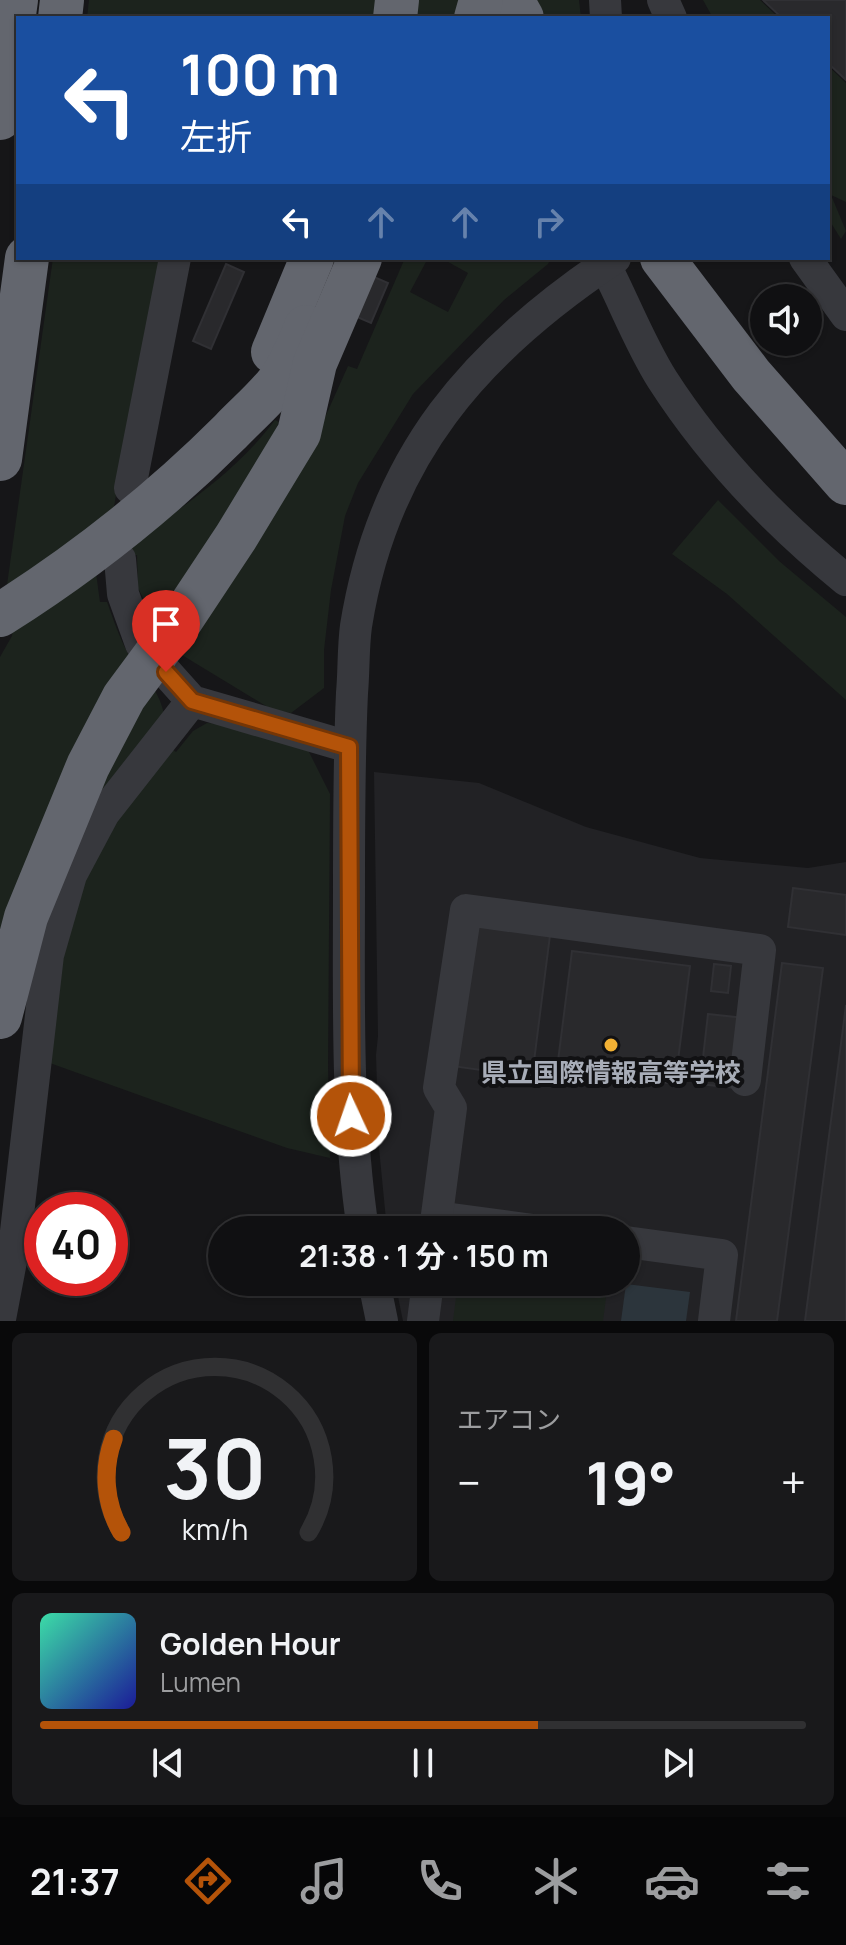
<!DOCTYPE html>
<html lang="ja">
<head>
<meta charset="utf-8">
<style>
  body { margin:0; font-family:Manrope,"Noto Sans JP",sans-serif; background:#19191b; color:#f1f3f6; height:100vh; display:flex; flex-direction:column; font-size:30px; white-space:nowrap }
  * { box-sizing:border-box; margin:0 }
  p { font-size:26px; color:#9c9d9f }
  .icon { flex:none; width:44px; height:44px; fill:none; stroke:currentColor; stroke-width:2; stroke-linecap:round; stroke-linejoin:round }
  .map { position:relative; height:1321px; overflow:hidden }
  .side { display:flex; flex-direction:column; gap:12px; padding:12px; background:#09090a; flex:1 }
  .side>* { flex:none }
  .guide { position:absolute; left:16px; top:16px; width:814px; height:244px; border-radius:0px; box-shadow:0 2px 6px #0004,0 0 0 2px #303032; background:#1a4fa0; color:#fff; overflow:hidden }
  .fabs { position:absolute; left:750px; top:284px; display:grid; gap:16px }
  .fabs a { display:grid; place-items:center; width:72px; height:72px; border-radius:50%; background:#101012; box-shadow:0 2px 6px #0004,0 0 0 2px #303032; font-size:40px }
  .speed { position:absolute; left:24px; top:1192px; display:flex; gap:16px; font-size:40px; font-weight:700; text-align:center }
  .speed>* { display:grid; place-content:center; width:104px; height:104px; border-radius:50%; background:#101012; box-shadow:0 2px 6px #0004,0 0 0 2px #303032; line-height:1 }
  .speed .limit { border:12px solid #d22; background:#fff; color:#111 }
  .pin { position:absolute; display:grid; place-items:center; width:68px; height:68px; color:#fff; margin:-82px -34px; border-radius:50% 50% 50% 0; rotate:-45deg; box-shadow:0 0 8px #0007 }
  .pin .icon { rotate:45deg }
  .me { position:absolute; width:88px; margin:-44px; rotate:357deg; stroke-linejoin:round; filter:drop-shadow(0 0 6px #0008) }
  .turn { display:flex; align-items:center; gap:28px; height:168px; padding:0 32px; font-size:36px }
  .turn .icon { width:104px; height:104px; stroke-width:2.5 }
  .turn b { display:block; font-size:56px; line-height:68px }
  .lanes { display:flex; align-items:center; height:76px; padding:0 32px; background:#0003; justify-content:center; gap:40px; direction:ltr }
  .lanes .off { opacity:.35 }
  .big { font-size:60px; font-weight:700; line-height:1.1 }
  .side .tile { flex:1; display:flex; flex-direction:column; justify-content:center; gap:12px; min-width:0; padding:0 28px; border-radius:12px; background:#19191b }
  .side .dial { align-items:center; gap:0 }
  .dial svg { height:208px; overflow:visible; fill:none; stroke:#303032; stroke-width:7; stroke-linecap:round; text-anchor:middle }
  .dial text { fill:#f1f3f6; stroke:none }
  .song { display:flex; align-items:center; gap:24px }
  .cover { width:96px; height:96px; border-radius:12px; background:linear-gradient(135deg,hsl(160 70% 55%),hsl(240 70% 35%)) }
  .played { height:8px; border-radius:4px; background:linear-gradient(90deg,#b45309 65%,#303032 65%) }
  .keys { display:flex; justify-content:space-around; direction:ltr }
  .heat { display:flex; justify-content:space-between; align-items:center; font-size:44px; direction:ltr }
  .side .tiles { flex:1; display:grid; gap:12px; grid-template-columns:1fr 1fr }
  .tile:last-child { grid-column:span 2 }
  .trip { position:absolute; left:208px; top:1216px; width:432px; height:80px; border-radius:40px; background:#101012; box-shadow:0 2px 6px #0004,0 0 0 2px #303032; font-weight:700; line-height:80px; text-align:center }
  .dock { display:flex; height:128px; justify-content:space-around; align-items:center; background:#060607; color:#9c9d9f }
  .dock .icon { width:56px; height:56px }
  .dock .active { color:#b45309 }
  .dock b { font-size:36px; color:#f1f3f6 }
  .map>svg:first-child { display:block }
</style>
</head>
<body>
<div class="map">
<svg width="846" height="1321" viewBox="0 0 846 1321">
  <rect width="100%" height="100%" fill="#161618"/>
  <polygon fill="#222225" points="374,772 479,783 586,827 700,858 808,868 846,862 846,1321 403,1321 395,1282 626,1282 626,1230 387,1230 379,1148 376,1055 378,1036"/>
  <g fill="#1c231d">
    <polygon points="89,0 384,0 382,18 87,18"/>
    <polygon points="410,0 470,0 464,18 408,18"/>
    <polygon points="537,0 579,0 581,18 546,18"/>
    <polygon points="703,0 760,0 779,18 713,18"/>
    <polygon points="828,66 846,83 846,202 831,195 846,231 841,239 828,218"/>
    <polygon points="53,258 164,258 122,485 116,495 112,519 6,592"/>
    <polygon points="405,258 428,258 410,292 448,312 468,273 441,258 551,258 548,264 504,300 413,394 358,483 345,516 331,590 324,650 324,688 291,713 271,709 177,652 318,433 348,366 357,369"/>
    <path d="M275,420L279,422L261,462L155,621L138,588L137,555L106,560C166,518 231,479 275,420Z"/>
    <polygon points="718,500 779,561 846,617 846,700 727,594 672,554"/>
    <path d="M96,573L100,602H107C114,621 121,643 132,660C147,683 160,689 165,719L0,939V657L12,636L13,626Z"/>
    <polygon points="207,723 223,724 307,748 330,794 328,1066 330,1158 287,1148 47,1062 70,905 113,818 172,749 176,752 193,731"/>
    <polygon points="458,1282 608,1282 603,1321 453,1321"/>
  </g>
  <polygon fill="#2c353c" points="626,1284 690,1292 686,1321 621,1321"/>
  <g fill="#29292c" stroke="#303034" stroke-width="2">
    <polygon points="763,0 846,0 846,80 828,63 828,18 782,18"/>
    <polygon points="330,258 388,283 371,323 283,285"/>
    <polygon points="226,264 244,272 211,349 193,341"/>
    <polygon points="793,888 846,895 846,935 788,927"/>
    <polygon points="470,925 550,935 532,1077 452,1066"/>
    <polygon points="572,951 690,966 675,1084 557,1069"/>
    <polygon points="782,963 823,968 777,1321 736,1321"/>
    <polygon points="714,964 731,966 728,993 711,991"/>
    <polygon points="846,1005 846,1321 805,1321"/>
    <polygon points="708,1014 744,1018 735,1088 700,1084"/>
  </g>
  <g fill="none" stroke-linecap="round" stroke-linejoin="round">
    <g stroke="#37383d" stroke-width="32">
      <polyline points="605,0 606,18"/>
      <polyline points="663,0 671,18"/>
      <path d="M605,258V265C624,302 640,344 662,379C712,457 775,522 846,580"/>
      <polyline points="805,258 846,315"/>
      <polyline points="130,488 175,258"/>
      <polyline points="120,559 123,594 141,644"/>
      <polyline points="166,672 192,701 349,747"/>
      <polyline points="437,1217 533,1230"/>
      <path d="M363,1230C346,1116 349,1001 349,886C349,822 349,757 352,693C354,671 353,648 356,626C383,456 475,351 615,258"/>
      <polyline points="435,1230 451,1108 439,1088 466,910 760,950 745,1080"/>
      <polyline points="626,1242 722,1255 714,1321"/>
      <polyline points="374,1282 382,1321"/>
      <polyline points="0,1319 15,1240 48,955 71,875 104,813 192,701"/>
      <polyline points="423,1321 428,1282"/>
    </g>
    <g stroke="#63666e" stroke-width="44">
      <polyline points="512,0 522,18"/>
      <polyline points="60,18 62,0"/>
      <polyline points="395,18 397,0"/>
      <polyline points="476,18 481,0"/>
      <polyline points="0,118 16,0"/>
      <polyline points="662,258 751,375 846,483"/>
      <polyline points="273,352 312,258"/>
      <polyline points="0,459 27,258"/>
      <path d="M0,615C84,562 161,501 231,431C248,413 268,397 282,377C292,362 299,344 306,327"/>
      <polyline points="0,1017 26,917 88,766 124,697 181,620 236,537 299,433 315,363 360,258"/>
    </g>
  </g>
  <g fill="none" stroke-linecap="round" stroke-linejoin="round">
    <defs>
      <polyline id="route" points="166,672 192,701 349,747 351,1116"/>
    </defs>
    <use href="#route" stroke="#753606" stroke-width="20"/>
    <use href="#route" stroke="#b45309" stroke-width="14"/>
  </g>
  <circle fill="#f2b134" stroke="#111113" stroke-width="3" cx="611" cy="1045" r="8"/>
  <g text-anchor="middle" stroke-width="8" stroke-linejoin="round" paint-order="stroke">
    <g font-size="26" font-weight="bold" fill="#a8adb8" stroke="#111113">
      <text x="611" y="1082">県立国際情報高等学校</text>
    </g>
  </g>
</svg>
<div class="fabs">
<a><svg class="icon" aria-label="sound" viewBox="0 0 24 24"><path d="M4 9h4l5-4v14l-5-4H4zM17 9q2 3 0 6"/></svg></a>
</div>
<div class="speed"><div class="limit">40</div></div>
<div class="pin" style="left:166px;top:672px;background:#d93025"><svg class="icon" aria-label="arrive" viewBox="0 0 24 24"><path d="M6 21V4h12l-3 4 3 4H6"/></svg></div>
<svg class="me" style="left:351px;top:1116px" viewBox="-20 -20 40 40"><circle r="17" fill="#b45309" stroke="#fff" stroke-width="3"/><path d="M0-11L8 9 0 5-8 9z" fill="#fff"/></svg>
<div class="trip">21:38 · 1 分 · 150 m</div>
<div class="guide">
<div class="turn"><svg class="icon" aria-label="left" viewBox="0 0 24 24"><path d="M17 20v-9H6M10 6l-5 5 5 5"/></svg><div><b>100 m</b>左折</div></div>
<div class="lanes"><svg class="icon" aria-label="left" viewBox="0 0 24 24"><path d="M17 20v-9H6M10 6l-5 5 5 5"/></svg><svg class="icon off" aria-label="ahead" viewBox="0 0 24 24"><path d="M12 20V5M6 11l6-6 6 6"/></svg><svg class="icon off" aria-label="ahead" viewBox="0 0 24 24"><path d="M12 20V5M6 11l6-6 6 6"/></svg><svg class="icon off" aria-label="right" viewBox="0 0 24 24"><path d="M7 20v-9h11M14 6l5 5-5 5"/></svg></div>
</div>
</div>
<section class="side">
<div class="tiles">
<div class="tile dial"><svg viewBox="0 0 100 80">
<path d="M14 69A42 42 0 1 1 86 69"/>
<path d="M14 69A42 42 0 0 1 11 33" stroke="#b45309"/>
<text x="50" y="56" font-size="32" font-weight="700">30</text>
<text x="50" y="72" font-size="11">km/h</text>
</svg></div>
<div class="tile"><p>エアコン</p>
<div class="heat"><a>−</a><b class="big">19°</b><a>+</a></div>
</div>
<div class="tile">
<div class="song"><i class="cover"></i><div><b>Golden Hour</b><p>Lumen</p></div></div>
<div class="played"></div>
<div class="keys"><svg class="icon" aria-label="previous" viewBox="0 0 24 24"><path d="M18 5L8 12l10 7zM5 5v14"/></svg><svg class="icon" aria-label="pause" viewBox="0 0 24 24"><path d="M8 5v14M16 5v14"/></svg><svg class="icon" aria-label="next" viewBox="0 0 24 24"><path d="M6 5l10 7-10 7zM19 5v14"/></svg></div>
</div>
</div>
</section>
<nav class="dock">
<b>21:37</b>
<svg class="icon active" aria-label="directions" viewBox="0 0 24 24"><path d="M12 3l9 9-9 9-9-9zM9 14v-3h6M13 9l2 2-2 2"/></svg>
<svg class="icon" aria-label="music" viewBox="0 0 24 24"><path d="M9 18V5l10-2v13"/><circle cx="6" cy="18" r="3"/><circle cx="16" cy="16" r="3"/></svg>
<svg class="icon" aria-label="phone" viewBox="0 0 24 24"><path d="M5 4h4l2 5-3 2q2 4 5 5l2-3 5 2v4C11 20 4 13 5 4z"/></svg>
<svg class="icon" aria-label="climate" viewBox="0 0 24 24"><path d="M12 3v18M4 7l16 10M4 17L20 7"/></svg>
<svg class="icon" aria-label="car" viewBox="0 0 24 24"><path d="M5 17H2v-5l4-1 3-4h7l3 4 3 1v5h-3M9 17h6M6 11h13"/><circle cx="7" cy="17" r="2"/><circle cx="17" cy="17" r="2"/></svg>
<svg class="icon" aria-label="filters" viewBox="0 0 24 24"><path d="M4 7h16M4 17h16"/><circle cx="9" cy="7" r="2"/><circle cx="15" cy="17" r="2"/></svg>
</nav>
</body>
</html>
